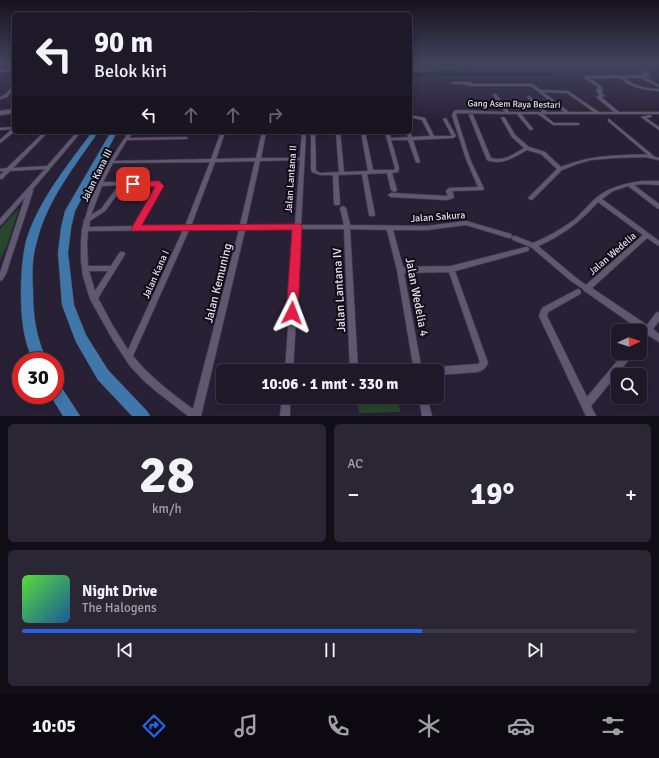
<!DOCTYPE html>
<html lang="id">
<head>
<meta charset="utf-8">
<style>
  body { margin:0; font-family:Signika,sans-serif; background:#2b2634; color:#f1f3f6; height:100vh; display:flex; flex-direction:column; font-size:15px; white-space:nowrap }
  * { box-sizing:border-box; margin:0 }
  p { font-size:13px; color:#a1a0a8 }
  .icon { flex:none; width:22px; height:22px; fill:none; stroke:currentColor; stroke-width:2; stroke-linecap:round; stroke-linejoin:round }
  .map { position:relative; height:416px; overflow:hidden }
  .panel { display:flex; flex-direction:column; gap:8px; padding:8px; background:#100e16; flex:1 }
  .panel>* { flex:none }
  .guide { position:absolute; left:12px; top:12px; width:400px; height:122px; border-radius:6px; box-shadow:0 2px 10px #0003,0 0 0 1px #3c3845; background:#1e1928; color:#f1f3f6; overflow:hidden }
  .needle { width:26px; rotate:86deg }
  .fabs { position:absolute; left:611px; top:324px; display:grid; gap:8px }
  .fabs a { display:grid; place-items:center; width:36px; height:36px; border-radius:6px; background:#1e1928; box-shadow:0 2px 10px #0003,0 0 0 1px #3c3845; font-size:20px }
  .speed { position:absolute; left:12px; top:352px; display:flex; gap:8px; font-size:20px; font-weight:700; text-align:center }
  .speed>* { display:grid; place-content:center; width:52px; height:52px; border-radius:50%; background:#1e1928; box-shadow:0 2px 10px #0003,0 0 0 1px #3c3845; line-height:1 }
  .speed .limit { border:6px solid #d22; background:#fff; color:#111 }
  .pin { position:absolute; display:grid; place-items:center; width:34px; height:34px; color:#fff; margin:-17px; border-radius:8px; box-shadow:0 2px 6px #0006 }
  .me { position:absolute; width:44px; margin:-22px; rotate:3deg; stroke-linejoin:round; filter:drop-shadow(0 0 3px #0008) }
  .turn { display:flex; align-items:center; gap:14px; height:84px; padding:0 16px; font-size:18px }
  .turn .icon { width:52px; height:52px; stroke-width:2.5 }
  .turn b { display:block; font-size:28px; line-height:34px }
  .lanes { display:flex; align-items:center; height:38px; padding:0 16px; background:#0003; justify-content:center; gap:20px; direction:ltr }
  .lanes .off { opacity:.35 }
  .big { font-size:30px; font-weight:700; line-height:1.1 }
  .panel .tile { flex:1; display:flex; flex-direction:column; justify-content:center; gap:6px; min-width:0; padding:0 14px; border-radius:6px; background:#2b2634 }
  .panel .dial { align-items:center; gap:0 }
  .dial b { font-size:52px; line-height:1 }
  .song { display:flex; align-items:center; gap:12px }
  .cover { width:48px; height:48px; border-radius:6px; background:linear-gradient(135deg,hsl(110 70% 55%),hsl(210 70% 35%)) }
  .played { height:4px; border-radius:2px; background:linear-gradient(90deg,#2563eb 65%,#3c3845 65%) }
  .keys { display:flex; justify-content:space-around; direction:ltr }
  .heat { display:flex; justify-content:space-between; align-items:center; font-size:22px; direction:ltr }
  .panel .tiles { flex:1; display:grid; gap:8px; grid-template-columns:1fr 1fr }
  .tile:last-child { grid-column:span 2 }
  .trip { position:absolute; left:216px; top:364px; width:228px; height:40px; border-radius:6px; background:#1e1928; box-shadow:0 2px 10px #0003,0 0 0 1px #3c3845; font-weight:700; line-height:40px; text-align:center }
  .tabs { display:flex; height:64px; justify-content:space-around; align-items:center; background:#0c0a10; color:#a1a0a8 }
  .tabs .icon { width:28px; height:28px }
  .tabs .current { color:#2563eb }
  .tabs b { font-size:18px; color:#f1f3f6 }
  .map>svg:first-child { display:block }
</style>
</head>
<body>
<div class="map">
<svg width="659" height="416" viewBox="0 0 659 416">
  <rect width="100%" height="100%" fill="#282136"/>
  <g fill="#28462b">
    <polygon points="410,63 463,63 464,64 462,65 466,68 432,70 425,73 410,74"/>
    <polygon points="19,208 7,246 0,260 0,229"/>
    <polygon points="357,397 398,397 400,412 359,413"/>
  </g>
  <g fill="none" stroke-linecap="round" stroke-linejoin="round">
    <path fill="#011521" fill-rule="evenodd" d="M451,71L504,73L551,72L554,74L551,76C504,77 457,75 410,77V73Z"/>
    <defs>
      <g id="street">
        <polygon points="14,68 14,70 0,72 0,70"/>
        <path d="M641,71H643L650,75V77H645L659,85V87L641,78H624C635,86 646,89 659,89V91L649,90L638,88L628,84L620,78H589L602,87L601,88L603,90L601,92L605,96L601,97L619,112H659V114H543L554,123H579V125H553L538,114H521L533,129L531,130H530L517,114L457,113L456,115L470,159L484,189L483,190L452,191L454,197L453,198L447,200L391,197L388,195L391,193L447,196H448L446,191L449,188L478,187L466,159L452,115L454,111L459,110L505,112L493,95L495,94H496L509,112H543L528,98L527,97L529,96L547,112H564L531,86H470L465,84H453L451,83L452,82H470L472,83L471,84H532L541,90L568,91L599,112H614L596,97L600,95L596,91L597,89H598L597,88L598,87L583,77L585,76L646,75L641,73ZM543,92L567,93L594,112H569Z"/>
        <polygon points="13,86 14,86 14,89 7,97 0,99 0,97 5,95"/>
        <path d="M470,114L473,115L491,158C504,162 514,154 524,148L512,137L501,118L503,117L505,118L515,135L529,147L545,152L561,167C584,158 601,156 626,155C633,155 641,154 648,155L608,121V119H609L655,157L659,158V160L645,157L614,158L591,160L577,164L562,170L533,199L531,200L528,198L557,169L541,154L527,150C513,157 504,166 487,160L469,115Z"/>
        <polygon points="410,115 425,118 434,136 452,136 443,119 446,118 456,136 453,138 413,140 420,162 418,163 416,162 408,140 391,140 399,168 398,172 392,173 397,190 396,191 394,192 391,190 387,173 367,174 375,215 374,216 370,216 369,215 362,174 338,175 340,204 339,205 335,205 334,204 333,175 320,175 312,172 311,169 311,132 315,132 316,171 320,173 339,172 336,132 340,132 344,172 368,171 361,132 365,132 373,170 394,170 395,168 385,132 389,132 391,138 408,137 406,132 410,132 412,137 430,136 422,120 410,117"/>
        <polygon points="650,115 651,115 651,117 646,118 659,127 659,130 641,117"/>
        <polygon points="14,127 14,132 0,143 0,140 12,129 0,130 0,128"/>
        <polygon points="44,132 48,132 13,168 47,166 77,132 81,132 32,190 33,191 6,274 2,280 0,281 0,273 25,197 2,224 0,225 0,219 45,169 10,171 2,179 0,179 0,175 4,171 0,171 0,169 7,168"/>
        <path d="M129,132H133L129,138L186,137L188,138L186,139L127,140L114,161L211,159L221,132H225L216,159L256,158L262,132H266L261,158H300L302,132H306L301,225H344L340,208L343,206L346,208L350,225L427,226L466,221L511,234L512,236L511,238H509L466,225L427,230H393L403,267L451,266L526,247H528L529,249L528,251L455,271L488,363C486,368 483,370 478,372L437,375V371H432L433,368L436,367L478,364L480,362L449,272L404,273L422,371H414L397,270L387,230L350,229L358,371H350L344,229H301L293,371H285L295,229L245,230L201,416H188L157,392L144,381L130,366L113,340L90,299L83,276L81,261V243L82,229L84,222L83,221L85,219C93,187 110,159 129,132ZM300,160L295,225H246L260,161ZM255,161L240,225L191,226L215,162ZM210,162L185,226H140L161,189L162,185L158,182H103L113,163ZM119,185L101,209L91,215L102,186ZM124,185H155L156,186L155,189L134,226L89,227L90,221L105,211ZM183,230L128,350L113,326L98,298L125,254L124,252H120L111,266H88L87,243L88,231ZM189,230H239L193,409C171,393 150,377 133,356ZM89,271H108L95,291Z"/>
        <path d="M643,181H659V185L643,184L634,185L659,204V209L657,208L628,186L613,191L602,199L659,241V246L647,238L592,288L647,325L656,313L659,312V321L653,329L659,334V342L648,335C647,338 644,342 640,344V334L643,332L586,292L584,291L583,289L571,281L531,247L513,240L512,238L513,236H515L533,243C548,237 561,229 574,220C582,213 588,205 596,198C609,187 626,183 643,181ZM598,202L643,235L586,285L575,277L538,246C562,236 581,221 598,202Z"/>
        <polygon points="578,289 580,290 581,292 580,294 548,312 547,316 587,397 624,353 633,353 632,356 591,406 596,416 586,416 539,316 542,308"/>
        <polygon points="282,397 290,397 290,416 280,416"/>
        <polygon points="419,397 427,397 432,416 422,416"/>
      </g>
      <polygon id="secondary" points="14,109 14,113 0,115 0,111"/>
      <g id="primary">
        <path d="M92,132H98C75,166 47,200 37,241C32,257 32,273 33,290C33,317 36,336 47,361H33C23,339 21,317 21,293C21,276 22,258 26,241C38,201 67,166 92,132Z"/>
        <polygon points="111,132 117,132 75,211 71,228 68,253 74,305 86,335 108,370 147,411 150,416 132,416 98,380 76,342 62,305 58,253 61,228 65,211"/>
        <polygon points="55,383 60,385 80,416 63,416 50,395 55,395"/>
      </g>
    </defs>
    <use href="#street" stroke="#433d4f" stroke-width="1.5"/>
    <use href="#secondary" stroke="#433d4f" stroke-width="2"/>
    <use href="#primary" stroke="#433d4f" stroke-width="1"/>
    <use href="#street" fill="#605871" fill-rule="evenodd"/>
    <use href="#secondary" fill="#605871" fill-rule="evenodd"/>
    <use href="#primary" fill="#3f77ab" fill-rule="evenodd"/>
  </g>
  <linearGradient id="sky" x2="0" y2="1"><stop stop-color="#16121e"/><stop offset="0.52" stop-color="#42435d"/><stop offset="1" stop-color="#42435d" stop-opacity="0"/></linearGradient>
  <rect width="659" height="121" fill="url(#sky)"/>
  <polygon fill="#e11d48" stroke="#92132f" points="156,181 159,181 164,186 142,225 301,224 302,227 298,313 296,317 292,319 288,317 286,313 292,230 132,231 131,229 155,187 133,187 129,184 133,181"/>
  <g text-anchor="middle" stroke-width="4" stroke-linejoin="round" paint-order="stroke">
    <g font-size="9" fill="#e3deed" stroke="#100c16">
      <text transform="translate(514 104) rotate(1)" y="3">Gang Asem Raya Bestari</text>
    </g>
    <g font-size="10" fill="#e3deed" stroke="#100c16">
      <text transform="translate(96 175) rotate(-64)" y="4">Jalan Kana III</text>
      <text transform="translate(290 179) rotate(-86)" y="4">Jalan Lantana II</text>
      <text transform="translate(438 216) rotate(-4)" y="4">Jalan Sakura</text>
      <text transform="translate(612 253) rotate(-41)" y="4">Jalan Wedelia</text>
      <text transform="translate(155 274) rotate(-66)" y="4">Jalan Kana I</text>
    </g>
    <g font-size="12" fill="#e3deed" stroke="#100c16">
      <text transform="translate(218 283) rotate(-76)" y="4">Jalan Kemuning</text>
      <text transform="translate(339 290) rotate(-93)" y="4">Jalan Lantana IV</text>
      <text transform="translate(417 297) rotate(79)" y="4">Jalan Wedelia 4</text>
    </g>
  </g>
</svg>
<div class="fabs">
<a><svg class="needle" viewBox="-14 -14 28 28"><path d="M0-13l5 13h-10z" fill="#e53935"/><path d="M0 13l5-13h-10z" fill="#a1a0a8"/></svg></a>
<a><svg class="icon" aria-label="search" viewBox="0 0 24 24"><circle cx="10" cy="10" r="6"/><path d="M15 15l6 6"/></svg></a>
</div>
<div class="speed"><div class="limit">30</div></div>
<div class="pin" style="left:133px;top:184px;background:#d93025"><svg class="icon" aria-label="arrive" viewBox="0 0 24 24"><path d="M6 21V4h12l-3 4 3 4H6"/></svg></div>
<svg class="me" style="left:292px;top:313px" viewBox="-20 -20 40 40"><path d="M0-17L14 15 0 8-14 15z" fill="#e11d48" stroke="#fff" stroke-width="4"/></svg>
<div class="trip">10:06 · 1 mnt · 330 m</div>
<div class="guide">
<div class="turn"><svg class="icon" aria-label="left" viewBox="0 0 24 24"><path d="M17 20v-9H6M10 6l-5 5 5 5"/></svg><div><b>90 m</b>Belok kiri</div></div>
<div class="lanes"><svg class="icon" aria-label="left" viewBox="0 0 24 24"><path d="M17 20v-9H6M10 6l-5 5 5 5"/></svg><svg class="icon off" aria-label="ahead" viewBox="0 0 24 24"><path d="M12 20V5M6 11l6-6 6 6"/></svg><svg class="icon off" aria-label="ahead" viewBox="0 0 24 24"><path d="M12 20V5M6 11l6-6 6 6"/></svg><svg class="icon off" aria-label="right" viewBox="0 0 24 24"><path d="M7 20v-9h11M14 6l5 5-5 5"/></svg></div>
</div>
</div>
<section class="panel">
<div class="tiles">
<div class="tile dial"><b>28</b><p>km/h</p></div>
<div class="tile"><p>AC</p>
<div class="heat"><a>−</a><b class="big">19°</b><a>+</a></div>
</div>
<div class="tile">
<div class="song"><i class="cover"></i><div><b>Night Drive</b><p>The Halogens</p></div></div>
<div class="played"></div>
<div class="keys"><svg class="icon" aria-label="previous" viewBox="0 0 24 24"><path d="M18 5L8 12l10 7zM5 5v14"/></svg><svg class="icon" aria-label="pause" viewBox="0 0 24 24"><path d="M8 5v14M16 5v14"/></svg><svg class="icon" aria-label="next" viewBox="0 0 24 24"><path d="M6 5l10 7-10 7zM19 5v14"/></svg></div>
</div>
</div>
</section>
<nav class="tabs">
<b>10:05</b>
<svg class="icon current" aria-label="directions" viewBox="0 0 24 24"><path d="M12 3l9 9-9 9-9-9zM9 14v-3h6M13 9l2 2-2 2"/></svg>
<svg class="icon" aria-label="music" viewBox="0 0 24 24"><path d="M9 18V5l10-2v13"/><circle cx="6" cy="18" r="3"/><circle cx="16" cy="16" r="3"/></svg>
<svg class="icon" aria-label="phone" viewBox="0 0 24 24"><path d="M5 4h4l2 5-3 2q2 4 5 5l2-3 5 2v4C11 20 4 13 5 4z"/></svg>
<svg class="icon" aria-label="climate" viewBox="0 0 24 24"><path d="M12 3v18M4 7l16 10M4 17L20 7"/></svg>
<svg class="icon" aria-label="car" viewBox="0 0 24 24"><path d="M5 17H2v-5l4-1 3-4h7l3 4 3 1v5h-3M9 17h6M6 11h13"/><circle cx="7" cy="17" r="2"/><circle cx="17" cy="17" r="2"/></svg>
<svg class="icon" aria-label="filters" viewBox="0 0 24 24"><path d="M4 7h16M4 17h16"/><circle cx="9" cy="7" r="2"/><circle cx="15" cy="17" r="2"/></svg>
</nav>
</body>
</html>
